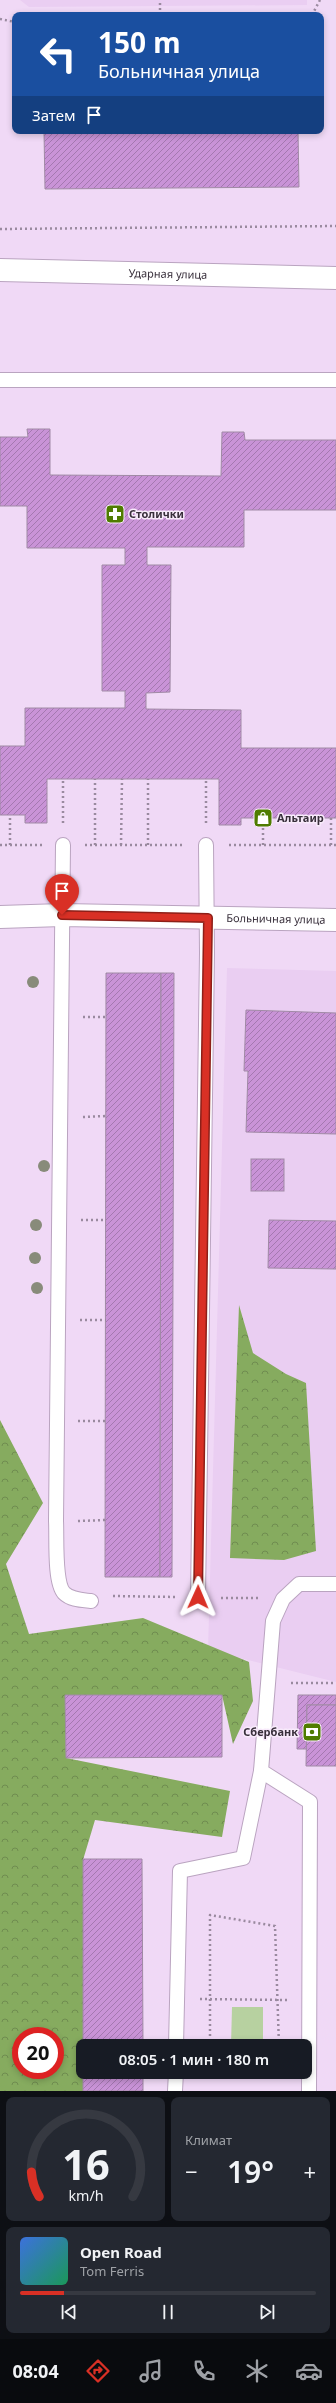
<!DOCTYPE html>
<html lang="ru">
<head>
<meta charset="utf-8">
<style>
  body { margin:0; font-family:"Noto Sans",sans-serif; background:#242831; color:#f1f3f6; height:100vh; display:flex; flex-direction:column; font-size:15px; white-space:nowrap }
  * { box-sizing:border-box; margin:0 }
  p { font-size:13px; color:#9ea1a6 }
  .icon { flex:none; width:22px; height:22px; fill:none; stroke:currentColor; stroke-width:2; stroke-linecap:round; stroke-linejoin:round }
  .map { position:relative; height:2091px; overflow:hidden }
  .side { display:flex; flex-direction:column; gap:6px; padding:6px; background:#0d0f14; flex:1 }
  .side>* { flex:none }
  .banner { position:absolute; left:12px; top:12px; width:312px; height:122px; border-radius:8px; box-shadow:0 2px 6px #0003; background:#1a4fa0; color:#fff; overflow:hidden }
  .speed { position:absolute; left:12px; top:2027px; display:flex; gap:8px; font-size:20px; font-weight:700; text-align:center }
  .speed>* { display:grid; place-content:center; width:52px; height:52px; border-radius:50%; background:#171b24; box-shadow:0 2px 6px #0003; line-height:1 }
  .speed .limit { border:6px solid #d22; background:#fff; color:#111 }
  .pin { position:absolute; display:grid; place-items:center; width:34px; height:34px; color:#fff; margin:-41px -17px; border-radius:50% 50% 50% 0; rotate:-45deg; box-shadow:0 0 4px #0007 }
  .pin .icon { rotate:45deg }
  .me { position:absolute; width:44px; margin:-22px; rotate:1deg; stroke-linejoin:round; filter:drop-shadow(0 0 3px #0008) }
  .turn { display:flex; align-items:center; gap:14px; height:84px; padding:0 20px; font-size:18px }
  .turn .icon { width:52px; height:52px; stroke-width:2.5 }
  .turn b { display:block; font-size:28px; line-height:34px }
  .then { display:flex; align-items:center; height:38px; padding:0 20px; background:#0003; gap:8px; font-size:15px }
  .big { font-size:30px; font-weight:600; line-height:1.1 }
  .side .card { flex:1; display:flex; flex-direction:column; justify-content:center; gap:6px; min-width:0; padding:0 14px; border-radius:8px; background:#242831 }
  .side .dial { align-items:center; gap:0 }
  .dial svg { height:104px; overflow:visible; fill:none; stroke:#363941; stroke-width:7; stroke-linecap:round; text-anchor:middle }
  .dial text { fill:#f1f3f6; stroke:none }
  .song { display:flex; align-items:center; gap:12px }
  .cover { width:48px; height:48px; border-radius:6px; background:linear-gradient(135deg,hsl(220 70% 55%),hsl(150 70% 35%)) }
  .played { height:4px; border-radius:2px; background:linear-gradient(90deg,#d93025 15%,#363941 15%) }
  .keys { display:flex; justify-content:space-around; direction:ltr }
  .heat { display:flex; justify-content:space-between; align-items:center; font-size:22px; direction:ltr }
  .side .tiles { flex:1; display:grid; gap:6px; grid-template-columns:1fr 1fr }
  .card:last-child { grid-column:span 2 }
  .trip { position:absolute; left:76px; top:2039px; width:236px; height:40px; border-radius:8px; background:#171b24; box-shadow:0 2px 6px #0003; font-weight:600; line-height:40px; text-align:center }
  .tabs { display:flex; height:64px; justify-content:space-around; align-items:center; background:#090b0e; color:#9ea1a6 }
  .tabs .icon { width:28px; height:28px }
  .tabs .active { color:#d93025 }
  .tabs b { font-size:18px; color:#f1f3f6 }
  .map>svg:first-child { display:block }
</style>
</head>
<body>
<div class="map">
<svg width="336" height="2091" viewBox="0 0 336 2091">
  <defs>
    <pattern id="forest-crowns" width="20" height="18" patternUnits="userSpaceOnUse"><rect width="20" height="18" fill="#86ab5f"/><path d="M2 6a3 3 0 1 1 6 0M12 15a3 3 0 1 1 6 0" fill="none" stroke="#6f8c50"/></pattern>
    <pattern id="building-hatch" width="6" height="6" patternUnits="userSpaceOnUse"><rect width="6" height="6" fill="#c993d7"/><path d="M-1 1l2-2M0 6l6-6M5 7l2-2" fill="none" stroke="#a478b0"/></pattern>
  </defs>
  <rect width="100%" height="100%" fill="#f0d9f6"/>
  <g fill="#eacef2">
    <polygon points="20,0 307,0 307,5 29,7"/>
    <polygon points="227,968 336,971 336,1682 208,1650"/>
  </g>
  <g fill="url(#forest-crowns)" fill-rule="evenodd">
    <polygon points="239,1305 253,1353 286,1374 306,1383 316,1551 284,1560 230,1558"/>
    <path d="M0,1420L43,1503L6,1564L29,1634L143,1618L249,1662L253,1701L233,1744L222,1695H65L66,1758L230,1791L222,1837L95,1820L83,1860V2091H0ZM21,2036H55V2070H21Z"/>
  </g>
  <polygon fill="#b7d1a0" points="232,2007 263,2007 263,2046 231,2046"/>
  <g fill="url(#building-hatch)" stroke="#a08aa5">
    <polygon points="44,131 298,131 299,187 45,189"/>
    <polygon points="27,429 50,429 50,475 221,476 222,432 244,432 245,440 336,440 336,510 244,510 244,547 147,547 147,565 171,565 170,692 146,693 146,709 241,710 241,748 336,748 336,818 241,818 241,825 219,825 219,779 47,779 47,823 25,823 25,815 0,815 0,746 25,746 25,708 125,708 125,691 102,691 102,565 125,565 125,548 27,548 27,506 0,506 0,437 28,437"/>
    <polygon points="106,973 161,973 160,1577 105,1577"/>
    <polygon points="161,973 174,973 172,1577 160,1577"/>
    <polygon points="246,1010 336,1013 336,1134 246,1132 248,1071 244,1071"/>
    <rect x="251" y="1159" width="33" height="32"/>
    <polygon points="269,1220 336,1221 336,1269 268,1268"/>
    <polygon points="65,1695 222,1695 222,1757 66,1758"/>
    <polygon points="298,1695 336,1695 336,1705 307,1705 307,1749 297,1749"/>
    <polygon points="307,1705 336,1705 336,1766 306,1766"/>
    <polygon points="83,1859 142,1859 143,2046 83,2046"/>
    <rect x="83" y="2072" width="60" height="19"/>
  </g>
  <g fill="none" stroke-linecap="round" stroke-linejoin="round">
    <defs>
      <g id="service">
        <polyline points="0,380 336,380"/>
        <path d="M63,845L56,1521C57,1537 54,1582 64,1593C71,1600 82,1600 91,1601"/>
        <polyline points="198,1597 207,953 206,845"/>
        <polyline points="176,2046 180,1871 243,1858 261,1771"/>
        <polyline points="175,2091 176,2072"/>
        <polyline points="309,2091 310,1802 261,1771 273,1621 283,1599 299,1584 336,1584"/>
      </g>
      <g id="minor">
        <path id="s1" d="M0,270L336,278"/>
        <path id="s2" d="M0,917L62,915L336,920"/>
      </g>
    </defs>
    <use href="#service" stroke="#baa4c0" stroke-width="16"/>
    <use href="#minor" stroke="#baa4c0" stroke-width="24"/>
    <g stroke="#9a8a9f" stroke-width="2.5" stroke-dasharray="2 3" stroke-linecap="butt">
      <polyline points="160,15 160,0"/>
      <polyline points="312,15 320,0"/>
      <polyline points="0,19 15,22"/>
      <polyline points="0,229 336,226"/>
      <polyline points="63,823 63,779"/>
      <polyline points="206,823 206,780"/>
      <polyline points="0,845 42,845"/>
      <polyline points="10,845 10,815"/>
      <polyline points="85,845 184,845"/>
      <polyline points="95,845 95,779"/>
      <polyline points="121,845 122,779"/>
      <polyline points="148,845 148,779"/>
      <polyline points="229,845 336,845"/>
      <polyline points="263,845 263,818"/>
      <polyline points="331,845 331,818"/>
      <polyline points="83,1017 107,1017"/>
      <polyline points="83,1117 106,1116"/>
      <polyline points="81,1220 106,1220"/>
      <polyline points="80,1320 106,1320"/>
      <polyline points="78,1421 106,1421"/>
      <polyline points="78,1521 106,1520"/>
      <polyline points="113,1596 176,1597"/>
      <polyline points="221,1598 260,1598"/>
      <polyline points="291,1683 336,1683"/>
      <polyline points="200,1999 287,2000"/>
      <polyline points="210,2046 210,1915 275,1926 279,2046"/>
      <polyline points="211,2072 211,2074 279,2074 279,2072"/>
    </g>
    <use href="#service" stroke="#fff" stroke-width="14"/>
    <use href="#minor" stroke="#fff" stroke-width="22"/>
  </g>
  <g fill="#888b7a">
    <circle cx="33" cy="982" r="6"/>
    <circle cx="44" cy="1166" r="6"/>
    <circle cx="36" cy="1225" r="6"/>
    <circle cx="35" cy="1258" r="6"/>
    <circle cx="37" cy="1288" r="6"/>
  </g>
  <g fill="none" stroke-linecap="round" stroke-linejoin="round">
    <defs>
      <polyline id="route" points="62,915 208,918 198,1597"/>
    </defs>
    <use href="#route" stroke="#8d1f18" stroke-width="10"/>
    <use href="#route" stroke="#d93025" stroke-width="7"/>
  </g>
  <defs>
    <symbol id="pharmacy-square" viewBox="-11 -11 22 22"><rect x="-9" y="-9" width="18" height="18" rx="4" fill="#4f7c00" stroke="#f8eafb"/><path d="M-2-6h4v4h4v4h-4v4h-4v-4h-4v-4h4Z" fill="#fff"/></symbol>
    <symbol id="shop-square" viewBox="-11 -11 22 22"><rect x="-9" y="-9" width="18" height="18" rx="4" fill="#4f7c00" stroke="#f8eafb"/><path d="M-5-2.5h2.3a2.7 3.5 0 0 1 5.4 0H5L5.5 6h-11ZM-1.5-2.5h3a1.5 2.3 0 0 0-3 0Z" fill="#fff"/></symbol>
    <symbol id="bank-square" viewBox="-11 -11 22 22"><rect x="-9" y="-9" width="18" height="18" rx="4" fill="#4f7c00" stroke="#f8eafb"/><path d="M-6-4H6V4H-6ZM0-2.3a2.3 2.3 0 1 0 0 4.6a2.3 2.3 0 1 0 0-4.6Z" fill="#fff"/></symbol>
  </defs>
  <g fill-rule="evenodd">
    <use href="#pharmacy-square" x="104" y="503" width="22" height="22"/>
    <use href="#shop-square" x="252" y="807" width="22" height="22"/>
    <use href="#bank-square" x="301" y="1721" width="22" height="22"/>
  </g>
  <g text-anchor="middle" stroke-width="3" stroke-linejoin="round" paint-order="stroke">
    <g font-size="11" fill="#382f3b" stroke="#f8eafb">
      <text dy="4" stroke="none"><textPath href="#s1" startOffset="168">Ударная улица</textPath></text>
      <text dy="4" stroke="none"><textPath href="#s2" startOffset="276">Больничная улица</textPath></text>
    </g>
    <g font-size="11" font-weight="bold" fill="#382f3b" stroke="#f8eafb" text-anchor="start">
      <text x="129" y="518">Столички</text>
      <text x="277" y="822">Альтаир</text>
      <text x="298" y="1736" text-anchor="end">Сбербанк</text>
    </g>
  </g>
</svg>
<div class="speed"><div class="limit">20</div></div>
<div class="pin" style="left:62px;top:915px;background:#d93025"><svg class="icon" aria-label="arrive" viewBox="0 0 24 24"><path d="M6 21V4h12l-3 4 3 4H6"/></svg></div>
<svg class="me" style="left:198px;top:1597px" viewBox="-20 -20 40 40"><path d="M0-17L14 15 0 8-14 15z" fill="#d93025" stroke="#fff" stroke-width="4"/></svg>
<div class="trip">08:05 · 1 мин · 180 m</div>
<div class="banner">
<div class="turn"><svg class="icon" aria-label="left" viewBox="0 0 24 24"><path d="M17 20v-9H6M10 6l-5 5 5 5"/></svg><div><b>150 m</b>Больничная улица</div></div>
<div class="then">Затем<svg class="icon" aria-label="arrive" viewBox="0 0 24 24"><path d="M6 21V4h12l-3 4 3 4H6"/></svg></div>
</div>
</div>
<section class="side">
<div class="tiles">
<div class="card dial"><svg viewBox="0 0 100 80">
<path d="M14 69A42 42 0 1 1 86 69"/>
<path d="M14 69A42 42 0 0 1 8 50" stroke="#d93025"/>
<text x="50" y="56" font-size="32" font-weight="700">16</text>
<text x="50" y="72" font-size="11">km/h</text>
</svg></div>
<div class="card"><p>Климат</p>
<div class="heat"><a>−</a><b class="big">19°</b><a>+</a></div>
</div>
<div class="card">
<div class="song"><i class="cover"></i><div><b>Open Road</b><p>Tom Ferris</p></div></div>
<div class="played"></div>
<div class="keys"><svg class="icon" aria-label="previous" viewBox="0 0 24 24"><path d="M18 5L8 12l10 7zM5 5v14"/></svg><svg class="icon" aria-label="pause" viewBox="0 0 24 24"><path d="M8 5v14M16 5v14"/></svg><svg class="icon" aria-label="next" viewBox="0 0 24 24"><path d="M6 5l10 7-10 7zM19 5v14"/></svg></div>
</div>
</div>
</section>
<nav class="tabs">
<b>08:04</b>
<svg class="icon active" aria-label="directions" viewBox="0 0 24 24"><path d="M12 3l9 9-9 9-9-9zM9 14v-3h6M13 9l2 2-2 2"/></svg>
<svg class="icon" aria-label="music" viewBox="0 0 24 24"><path d="M9 18V5l10-2v13"/><circle cx="6" cy="18" r="3"/><circle cx="16" cy="16" r="3"/></svg>
<svg class="icon" aria-label="phone" viewBox="0 0 24 24"><path d="M5 4h4l2 5-3 2q2 4 5 5l2-3 5 2v4C11 20 4 13 5 4z"/></svg>
<svg class="icon" aria-label="climate" viewBox="0 0 24 24"><path d="M12 3v18M4 7l16 10M4 17L20 7"/></svg>
<svg class="icon" aria-label="car" viewBox="0 0 24 24"><path d="M5 17H2v-5l4-1 3-4h7l3 4 3 1v5h-3M9 17h6M6 11h13"/><circle cx="7" cy="17" r="2"/><circle cx="17" cy="17" r="2"/></svg>
</nav>
</body>
</html>
